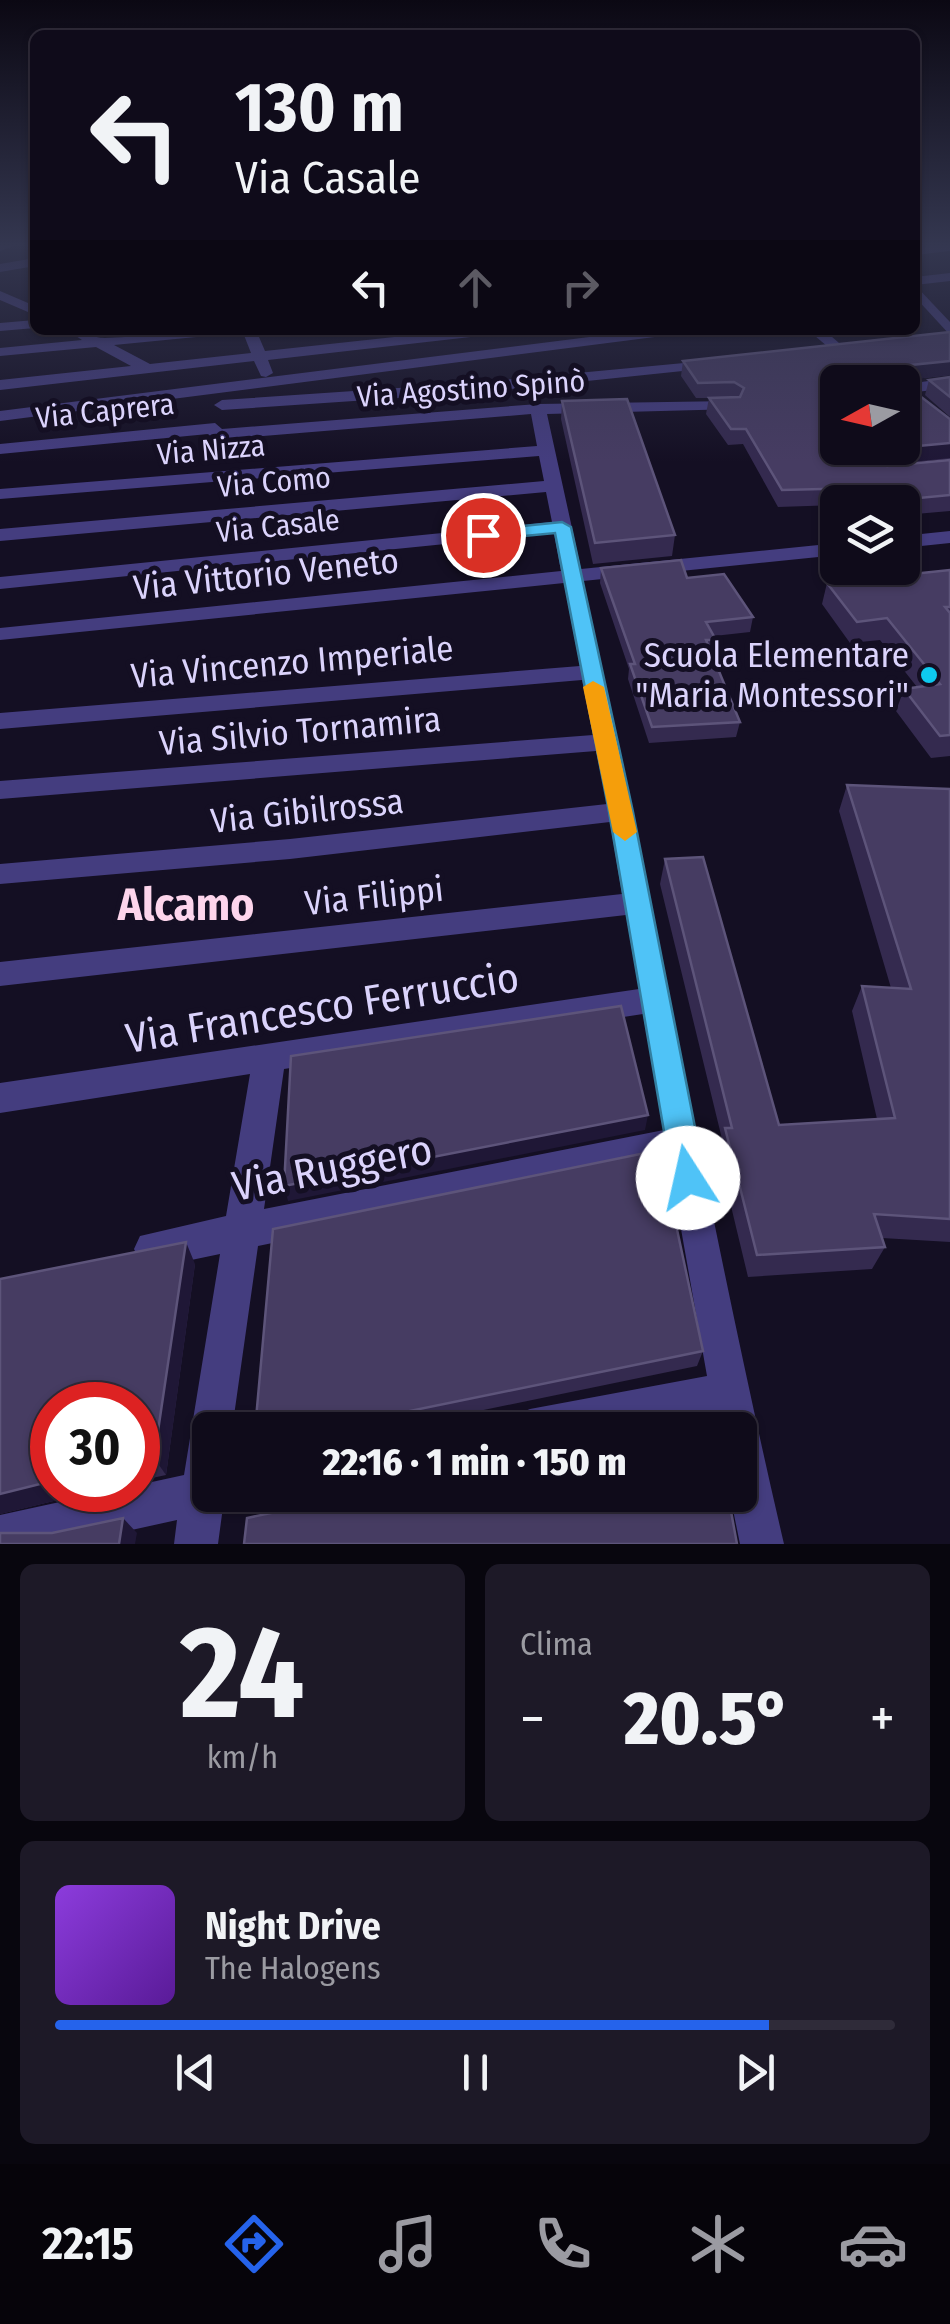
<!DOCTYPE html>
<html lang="it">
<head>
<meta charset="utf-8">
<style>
  body { margin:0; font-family:"Fira Sans Condensed",sans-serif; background:#1d1927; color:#f1f3f6; height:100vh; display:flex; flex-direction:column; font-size:38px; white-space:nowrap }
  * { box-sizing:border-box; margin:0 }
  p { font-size:32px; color:#9b9ba2 }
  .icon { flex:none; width:55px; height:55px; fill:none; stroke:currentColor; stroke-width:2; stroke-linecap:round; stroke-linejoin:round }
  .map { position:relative; height:1544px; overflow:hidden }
  .drawer { display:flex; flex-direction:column; gap:20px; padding:20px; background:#08060e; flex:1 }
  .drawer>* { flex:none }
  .top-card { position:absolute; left:30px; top:30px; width:890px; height:305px; border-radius:15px; box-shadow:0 2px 8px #0004,0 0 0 2px #2f2b39; background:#0f0b1a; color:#f1f3f6; overflow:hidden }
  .needle { width:65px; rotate:262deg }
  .fabs { position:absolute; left:820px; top:365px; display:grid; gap:20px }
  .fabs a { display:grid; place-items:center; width:100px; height:100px; border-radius:15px; background:#0f0b1a; box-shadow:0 2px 8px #0004,0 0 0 2px #2f2b39; font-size:50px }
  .speed { position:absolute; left:30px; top:1382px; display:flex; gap:20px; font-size:50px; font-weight:700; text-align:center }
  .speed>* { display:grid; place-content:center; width:130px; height:130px; border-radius:50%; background:#0f0b1a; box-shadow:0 2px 8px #0004,0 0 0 2px #2f2b39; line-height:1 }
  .speed .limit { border:15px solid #d22; background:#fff; color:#111 }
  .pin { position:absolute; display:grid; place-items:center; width:85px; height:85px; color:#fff; margin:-42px; border:5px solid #fff; border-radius:50%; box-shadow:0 2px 10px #0007 }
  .me { position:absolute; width:110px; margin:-55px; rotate:350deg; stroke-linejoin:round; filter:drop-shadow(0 0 8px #0008) }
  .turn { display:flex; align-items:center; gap:35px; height:210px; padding:0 40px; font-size:45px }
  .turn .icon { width:130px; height:130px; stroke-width:2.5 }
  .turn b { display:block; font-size:70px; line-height:85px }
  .lanes { display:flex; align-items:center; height:95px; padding:0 40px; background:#0003; justify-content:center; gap:50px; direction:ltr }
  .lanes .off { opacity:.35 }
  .big { font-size:75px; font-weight:800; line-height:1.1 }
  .drawer .widget { flex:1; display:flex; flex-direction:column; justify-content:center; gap:15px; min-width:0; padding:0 35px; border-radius:15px; background:#1d1927 }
  .drawer .dial { align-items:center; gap:0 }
  .dial b { font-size:130px; line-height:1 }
  .song { display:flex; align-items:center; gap:30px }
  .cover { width:120px; height:120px; border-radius:15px; background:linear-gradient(135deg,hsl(270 70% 55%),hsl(270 70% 35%)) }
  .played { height:10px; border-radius:5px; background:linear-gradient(90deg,#2563eb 85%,#2f2b39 85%) }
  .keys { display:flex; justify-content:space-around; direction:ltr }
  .heat { display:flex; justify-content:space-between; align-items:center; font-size:55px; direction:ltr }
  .drawer .tiles { flex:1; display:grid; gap:20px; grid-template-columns:1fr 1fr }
  .widget:last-child { grid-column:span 2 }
  .trip { position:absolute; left:192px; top:1412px; width:565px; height:100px; border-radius:15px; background:#0f0b1a; box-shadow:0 2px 8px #0004,0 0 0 2px #2f2b39; font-weight:800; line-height:100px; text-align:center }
  .dock { display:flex; height:160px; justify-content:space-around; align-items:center; background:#06040a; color:#9b9ba2 }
  .dock .icon { width:70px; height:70px }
  .dock .on { color:#2563eb }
  .dock b { font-size:45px; color:#f1f3f6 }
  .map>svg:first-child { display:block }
</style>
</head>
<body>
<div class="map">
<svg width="950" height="1544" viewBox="0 0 950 1544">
  <rect width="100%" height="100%" fill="#140f23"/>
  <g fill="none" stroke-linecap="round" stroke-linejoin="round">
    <g fill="#443d7f" fill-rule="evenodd">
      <polygon points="0,245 16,245 0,251"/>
      <polygon points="950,245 950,251 915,255 915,247"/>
      <polygon points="35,258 35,266 0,272 0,264"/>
      <polygon points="950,273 950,281 915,285 915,277"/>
      <polygon points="915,285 950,322 950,335 915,297"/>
      <polygon points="0,291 35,306 35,315 0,300"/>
      <polygon points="35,320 35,328 0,331 0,323"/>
      <path d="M67,330C81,330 92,338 105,338C148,337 191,330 234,330L227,334L114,345L150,364L251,353L242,330H256L265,351L459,330H504L497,334L268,360L273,373L266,377L261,376L254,361L0,390V380L131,366L96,347L0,356V348L82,340Z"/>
      <polygon points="645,330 685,330 678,334 0,421 0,411"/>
      <polygon points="808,330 824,330 846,349 834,352"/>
      <polygon points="716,360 723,364 721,367 472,393 222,410 214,405 222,400 472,383"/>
      <polygon points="950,378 950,388 916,392 950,422 950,435 902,397 907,384"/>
      <path d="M731,401L739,406L737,409L547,414L581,569L838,543V555L583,581C653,901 710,1226 784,1544H740L730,1495H740V1430H716L714,1415L638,1430H509L515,1415L530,1409L707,1376L669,1161L258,1246L232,1430H210V1495H230L223,1507L218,1544H174L177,1520L68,1544H0V1515L115,1490H138V1485L184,1475L220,1254L153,1268L140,1262L134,1249L140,1236L226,1216L250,1074L0,1113V1083L639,989L626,915L0,986V962L622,894L610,822L290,859L0,884V864L290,839L607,804L596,751L0,799V781L593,735L582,680L0,729V713L580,666L564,583L0,640V628L561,571L554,533L0,589V577L552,522L546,492L0,541V529L544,481L539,456L0,499V489L537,446L531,414L215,440L208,434L0,454V444L215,423L222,429L538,404ZM643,1014L664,1130L264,1209L284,1069Z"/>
      <polygon points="950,531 950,543 902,548 902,536"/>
    </g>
  </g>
  <g fill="#342a4f">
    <polygon points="950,332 950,375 906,380 905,384 950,419 950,459 884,465 887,466 950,460 950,511 904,515 902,502 838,502 838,505 778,507 743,444 728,445 706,414 709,398 732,398 696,398 681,376 683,361"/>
    <polygon points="950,377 950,417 925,395 929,380"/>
    <polygon points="562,401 675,535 672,556 593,564 561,419"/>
    <polygon points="601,568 687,578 753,617 750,632 714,636 716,640 714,655 712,655 740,722 736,737 649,743 628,679 629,669 600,583"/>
    <polygon points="950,570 950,756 931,758 896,711 904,689 917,687 880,640 850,643 822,604 827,583"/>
    <polygon points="847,785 950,789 950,1242 882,1238 885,1247 872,1269 748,1277 718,1152 722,1139 660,884 665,859 779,1125 877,1119 852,1011 862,986 891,988 839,811"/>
    <polygon points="195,1264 166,1475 138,1481 138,1405 52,1405 99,1490 0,1514 0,1279"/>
    <polygon points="703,1351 697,1366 387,1430 255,1430"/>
  </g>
  <g fill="#1f1736">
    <polygon points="950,361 950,375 906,380 902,389 903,383 911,365"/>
    <polygon points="950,443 950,458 882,465 874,459 886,449"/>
    <polygon points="648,1115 645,1130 288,1201 284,1186"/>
    <polygon points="186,1242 195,1264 166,1475 154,1458"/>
    <polygon points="52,1481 52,1490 99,1490 0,1514 0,1494"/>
    <polygon points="123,1518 137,1533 135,1544 119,1544"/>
  </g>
  <g fill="#463c62" stroke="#5d547a" stroke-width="2.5" fill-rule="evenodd">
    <path d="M950,332V361L911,365L903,383L950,419V443L886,449L874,459L887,466L950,460V495L909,499L902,487L782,490L746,429H731L709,398L740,397L744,388L734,382L698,383L683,361ZM838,382H902V448H838Z"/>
    <polygon points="950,377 950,397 929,380"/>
    <polygon points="627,399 675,535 595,543 562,401"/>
    <polygon points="681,560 687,578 724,574 753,617 706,622 716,640 706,640 740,722 652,727 630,664 635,664 601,568"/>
    <polygon points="950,570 950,607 945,607 950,613 950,735 940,736 904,689 940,684 887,618 857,622 827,583"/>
    <polygon points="847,785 950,789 950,1219 874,1214 885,1247 757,1255 725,1128 732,1128 665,859 703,857 779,1125 895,1118 862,986 911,989"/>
    <polygon points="621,1006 648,1115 284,1186 291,1056"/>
    <polygon points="660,1150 703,1351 317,1430 255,1430 273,1229"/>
    <polygon points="186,1242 154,1458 138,1462 138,1405 52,1405 52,1481 0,1494 0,1279"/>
    <polygon points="713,1420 715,1430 665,1430"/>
    <polygon points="358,1495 728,1495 737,1544 244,1544 247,1518"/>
    <polygon points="123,1518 119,1544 0,1544 0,1533 52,1533"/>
  </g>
  <linearGradient id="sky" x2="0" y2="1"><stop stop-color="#0b0813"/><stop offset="0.53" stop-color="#343750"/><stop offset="1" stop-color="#343750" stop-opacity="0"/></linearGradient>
  <rect width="950" height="462" fill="url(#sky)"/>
  <polygon fill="#4fc3f7" stroke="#337fa1" stroke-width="2.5" points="562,522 571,527 633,812 705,1178 700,1189 688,1193 677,1189 672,1178 609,812 555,533 483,540 474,535 483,530"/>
  <polygon fill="#f59e0b" points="593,681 604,687 637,832 625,841 613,832 583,687"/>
  <circle fill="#0ec9ee" stroke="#140f23" stroke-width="4" cx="929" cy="675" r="10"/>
  <g text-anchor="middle" stroke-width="10" stroke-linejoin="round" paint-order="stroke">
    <g font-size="30" fill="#dbd3fc" stroke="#140f23">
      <text transform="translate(471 389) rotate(-4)" y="10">Via Agostino Spinò</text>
      <text transform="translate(105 411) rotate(-6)" y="10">Via Caprera</text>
      <text transform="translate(211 450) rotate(-5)" y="10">Via Nizza</text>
      <text transform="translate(274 482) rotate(-5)" y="10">Via Como</text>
      <text transform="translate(278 526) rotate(-6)" y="10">Via Casale</text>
    </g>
    <g font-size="35" fill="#dbd3fc" stroke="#140f23">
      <text transform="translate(266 574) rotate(-6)" y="12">Via Vittorio Veneto</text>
      <text transform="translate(292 662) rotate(-5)" y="12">Via Vincenzo Imperiale</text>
      <text transform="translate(300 731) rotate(-5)" y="12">Via Silvio Tornamira</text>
      <text transform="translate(307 811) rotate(-6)" y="12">Via Gibilrossa</text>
      <text transform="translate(374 896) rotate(-6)" y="12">Via Filippi</text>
    </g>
    <g font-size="35" fill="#dbd3fc" stroke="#140f23" text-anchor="end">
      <text x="909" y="667">Scuola Elementare<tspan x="909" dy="40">"Maria Montessori"</tspan></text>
    </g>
    <g font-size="42" fill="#dbd3fc" stroke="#140f23">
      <text transform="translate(322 1007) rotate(-9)" y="15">Via Francesco Ferruccio</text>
      <text transform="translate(332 1167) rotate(-11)" y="15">Via Ruggero</text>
    </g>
    <g font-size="45" font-weight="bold" fill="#fdd5ec" stroke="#140f23">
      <text x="186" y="920">Alcamo</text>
    </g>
  </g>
</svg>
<div class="fabs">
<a><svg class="needle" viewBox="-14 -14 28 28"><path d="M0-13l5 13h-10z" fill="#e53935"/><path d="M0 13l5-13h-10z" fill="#9b9ba2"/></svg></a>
<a><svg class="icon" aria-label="layers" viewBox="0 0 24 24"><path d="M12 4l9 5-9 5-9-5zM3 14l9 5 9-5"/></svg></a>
</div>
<div class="speed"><div class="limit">30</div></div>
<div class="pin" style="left:483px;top:535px;background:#d93025"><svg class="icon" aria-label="arrive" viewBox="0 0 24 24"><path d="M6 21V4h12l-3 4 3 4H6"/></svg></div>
<svg class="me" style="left:688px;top:1178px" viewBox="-20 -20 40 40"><circle r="19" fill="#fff"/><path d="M0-13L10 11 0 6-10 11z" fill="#4fc3f7"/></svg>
<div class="trip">22:16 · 1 min · 150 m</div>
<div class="top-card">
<div class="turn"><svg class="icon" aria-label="left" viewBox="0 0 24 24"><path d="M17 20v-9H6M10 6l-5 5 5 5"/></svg><div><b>130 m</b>Via Casale</div></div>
<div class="lanes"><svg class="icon" aria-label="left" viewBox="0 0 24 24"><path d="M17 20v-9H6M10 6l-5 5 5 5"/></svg><svg class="icon off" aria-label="ahead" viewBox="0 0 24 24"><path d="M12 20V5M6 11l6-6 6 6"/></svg><svg class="icon off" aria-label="right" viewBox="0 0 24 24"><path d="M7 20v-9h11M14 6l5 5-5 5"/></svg></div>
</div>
</div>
<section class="drawer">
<div class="tiles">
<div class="widget dial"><b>24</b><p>km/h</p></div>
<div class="widget"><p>Clima</p>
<div class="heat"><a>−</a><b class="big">20.5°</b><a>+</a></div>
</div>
<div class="widget">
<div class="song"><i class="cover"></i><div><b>Night Drive</b><p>The Halogens</p></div></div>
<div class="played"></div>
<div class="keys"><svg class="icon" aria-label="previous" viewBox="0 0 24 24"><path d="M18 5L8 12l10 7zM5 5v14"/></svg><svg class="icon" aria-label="pause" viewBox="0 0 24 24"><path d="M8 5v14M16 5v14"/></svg><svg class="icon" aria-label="next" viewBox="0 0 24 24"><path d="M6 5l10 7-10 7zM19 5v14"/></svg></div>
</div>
</div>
</section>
<nav class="dock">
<b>22:15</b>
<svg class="icon on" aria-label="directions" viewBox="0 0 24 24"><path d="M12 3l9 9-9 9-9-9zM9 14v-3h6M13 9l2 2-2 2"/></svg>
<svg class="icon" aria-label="music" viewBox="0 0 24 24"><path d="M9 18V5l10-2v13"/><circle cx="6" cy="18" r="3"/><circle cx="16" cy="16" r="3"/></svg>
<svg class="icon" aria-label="phone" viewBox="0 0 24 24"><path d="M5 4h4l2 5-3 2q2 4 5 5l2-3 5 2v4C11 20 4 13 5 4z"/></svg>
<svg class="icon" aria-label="climate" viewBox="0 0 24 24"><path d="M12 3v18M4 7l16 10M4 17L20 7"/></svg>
<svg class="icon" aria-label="car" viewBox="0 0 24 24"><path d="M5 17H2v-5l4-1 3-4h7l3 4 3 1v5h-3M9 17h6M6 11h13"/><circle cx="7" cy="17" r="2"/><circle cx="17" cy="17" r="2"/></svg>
</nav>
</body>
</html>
